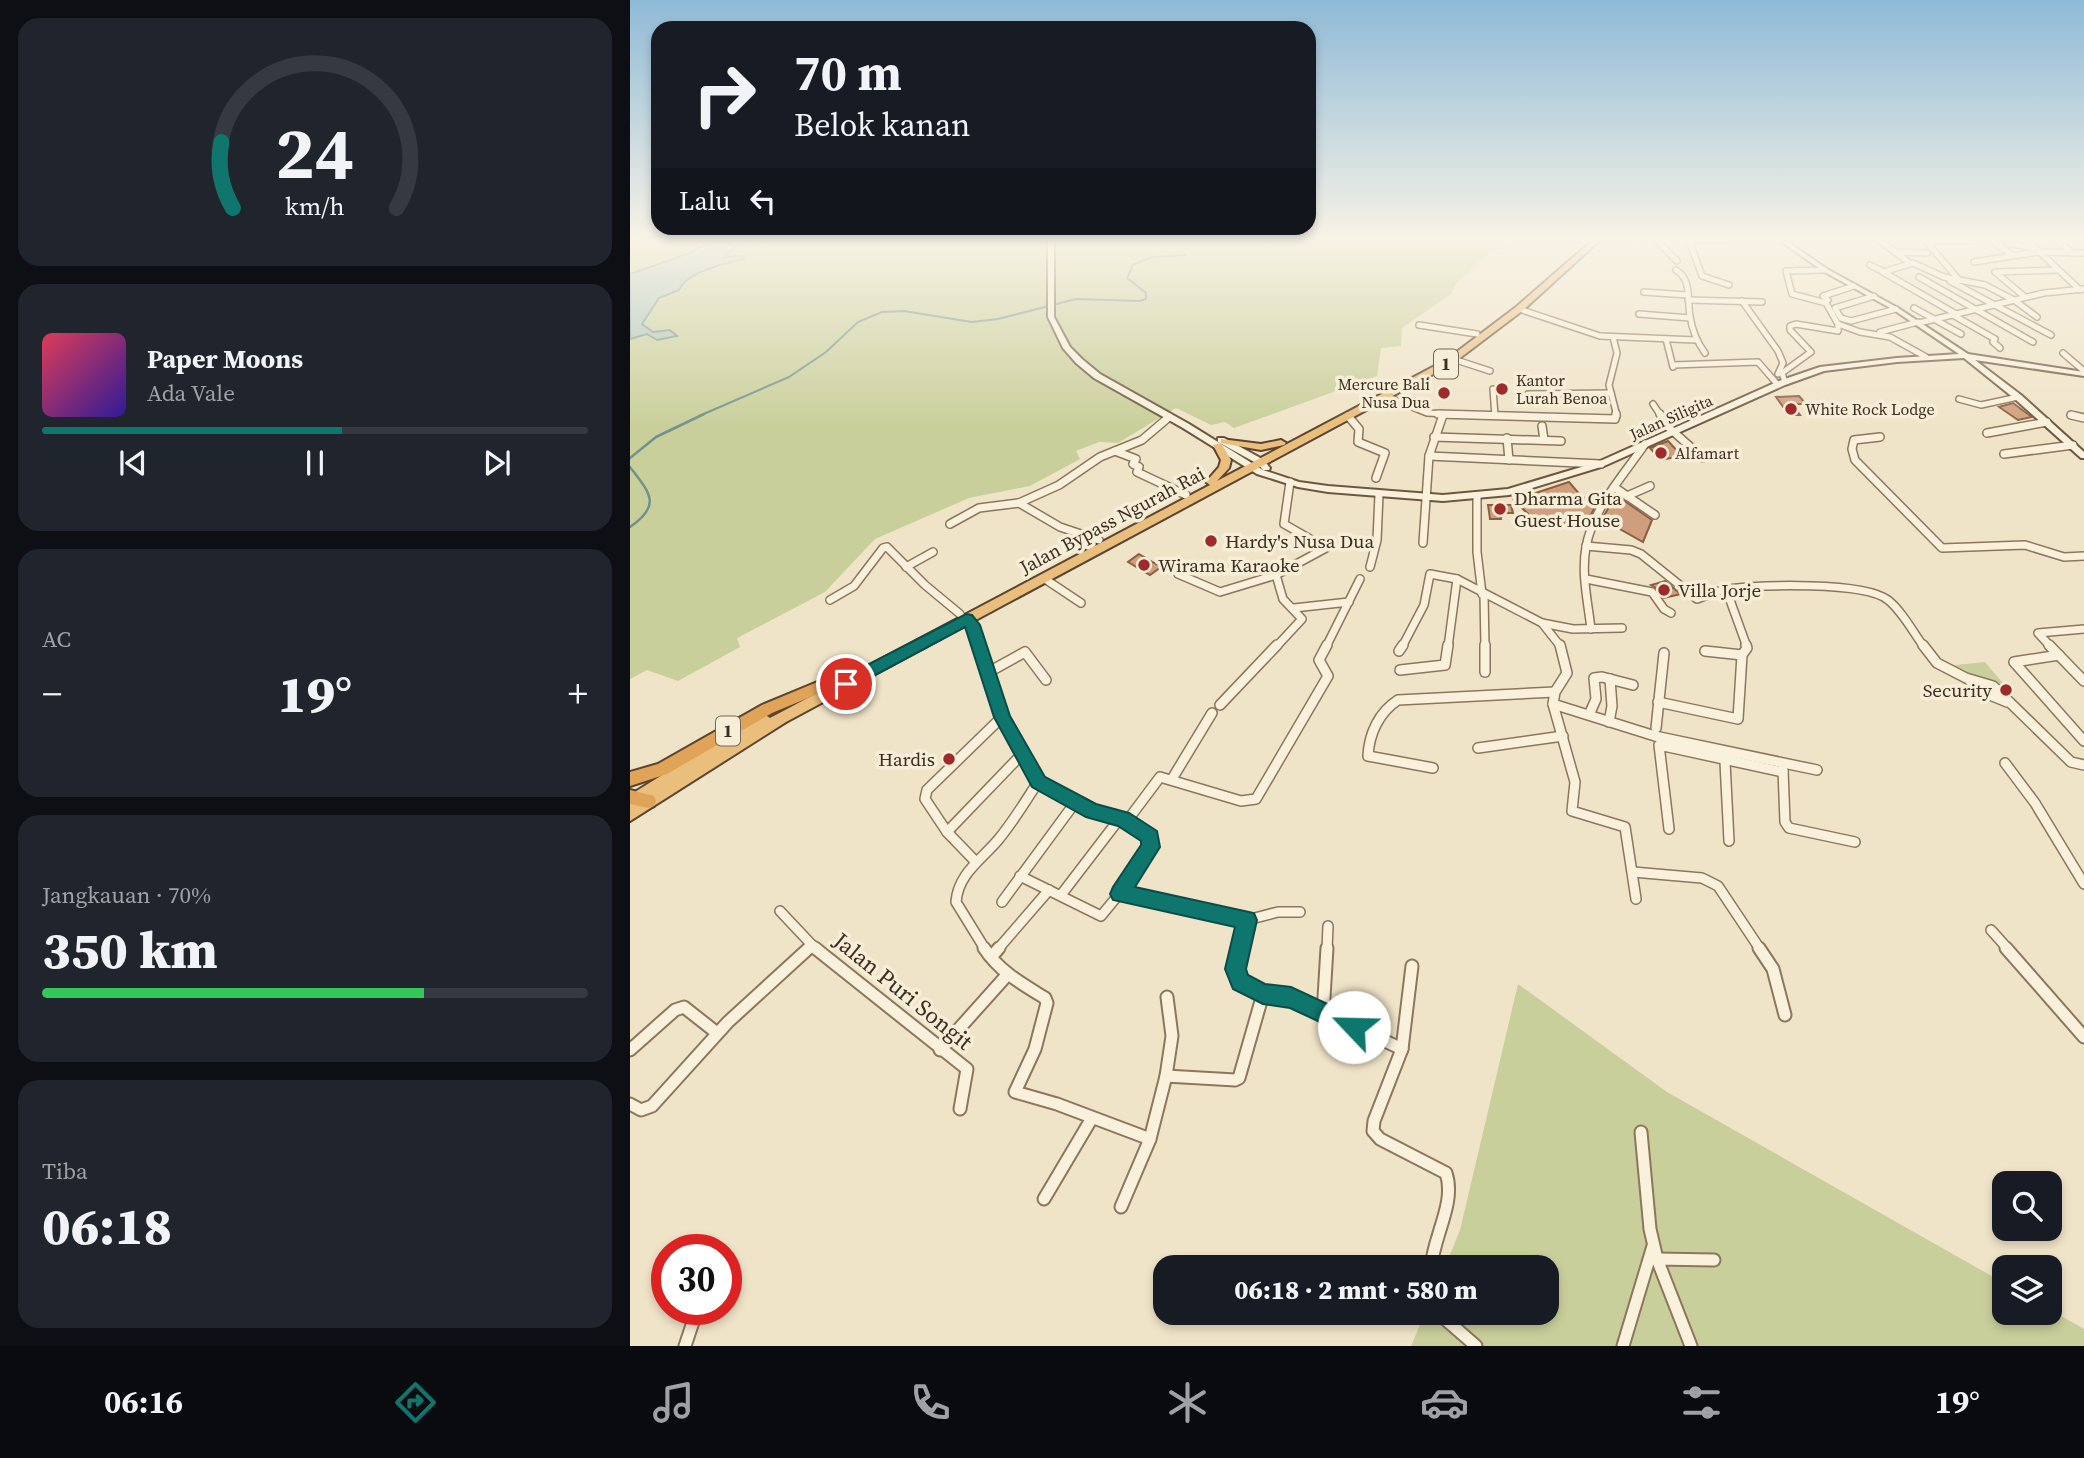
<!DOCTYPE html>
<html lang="id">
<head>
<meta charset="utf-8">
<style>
  body { margin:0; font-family:"Source Serif 4",serif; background:#20242c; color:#f1f3f6; height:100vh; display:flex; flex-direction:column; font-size:26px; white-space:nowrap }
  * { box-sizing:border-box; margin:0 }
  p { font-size:23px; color:#9ea1a6 }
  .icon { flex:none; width:38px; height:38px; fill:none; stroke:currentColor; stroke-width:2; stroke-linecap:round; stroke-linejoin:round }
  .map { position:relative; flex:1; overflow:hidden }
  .drawer { display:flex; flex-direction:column; gap:18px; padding:18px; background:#0d0f14; width:630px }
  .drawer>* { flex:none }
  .banner { position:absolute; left:21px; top:21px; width:665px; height:214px; border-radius:21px; box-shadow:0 4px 10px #0003; background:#171b24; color:#f1f3f6; overflow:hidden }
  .tools { position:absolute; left:1362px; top:1171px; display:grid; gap:14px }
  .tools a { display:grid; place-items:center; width:70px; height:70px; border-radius:14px; background:#171b24; box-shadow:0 4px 10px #0003; font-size:35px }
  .speed { position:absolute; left:21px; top:1234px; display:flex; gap:14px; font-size:35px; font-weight:700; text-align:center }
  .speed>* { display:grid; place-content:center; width:91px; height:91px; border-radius:50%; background:#171b24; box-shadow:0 4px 10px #0003; line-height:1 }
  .speed .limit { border:10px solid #d22; background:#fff; color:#111 }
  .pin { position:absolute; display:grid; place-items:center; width:60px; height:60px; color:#fff; margin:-30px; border:4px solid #fff; border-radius:50%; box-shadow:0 2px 7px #0007 }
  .me { position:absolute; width:77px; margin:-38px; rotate:294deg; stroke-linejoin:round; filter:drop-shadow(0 0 5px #0008) }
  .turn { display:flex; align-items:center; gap:24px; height:147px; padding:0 28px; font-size:32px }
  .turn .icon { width:91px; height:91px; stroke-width:2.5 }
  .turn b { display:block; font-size:49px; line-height:60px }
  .then { display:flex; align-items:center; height:66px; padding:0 28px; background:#0003; gap:14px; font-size:26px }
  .big { font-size:52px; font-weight:800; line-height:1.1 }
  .drawer .widget { flex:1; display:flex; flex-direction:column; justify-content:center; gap:10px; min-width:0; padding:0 24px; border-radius:21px; background:#20242c }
  .drawer .dial { align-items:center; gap:0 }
  .dial svg { height:182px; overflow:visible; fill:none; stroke:#363941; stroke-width:7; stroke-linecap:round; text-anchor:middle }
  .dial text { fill:#f1f3f6; stroke:none }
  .song { display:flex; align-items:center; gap:21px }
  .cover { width:84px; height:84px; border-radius:10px; background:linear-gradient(135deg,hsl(350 70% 55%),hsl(250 70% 35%)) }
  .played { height:7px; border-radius:4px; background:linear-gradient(90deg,#0f766e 55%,#363941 55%) }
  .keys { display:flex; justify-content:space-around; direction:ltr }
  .heat { display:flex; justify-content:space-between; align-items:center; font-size:38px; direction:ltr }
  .charge { height:10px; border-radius:5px; background:linear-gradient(90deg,#34c759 70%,#363941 0) }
  .trip { position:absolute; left:523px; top:1255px; width:406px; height:70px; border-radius:21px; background:#171b24; box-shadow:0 4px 10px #0003; font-weight:800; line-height:70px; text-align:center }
  .tab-bar { display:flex; height:112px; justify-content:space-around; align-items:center; background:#090b0e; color:#9ea1a6 }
  .tab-bar .icon { width:49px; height:49px }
  .tab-bar .active { color:#0f766e }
  .tab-bar b { font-size:32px; color:#f1f3f6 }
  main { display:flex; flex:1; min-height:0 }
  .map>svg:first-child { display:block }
</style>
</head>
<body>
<main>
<section class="drawer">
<div class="widget dial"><svg viewBox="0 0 100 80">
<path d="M14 69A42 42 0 1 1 86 69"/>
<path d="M14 69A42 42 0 0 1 9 40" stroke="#0f766e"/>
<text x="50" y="56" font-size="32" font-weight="700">24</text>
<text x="50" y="72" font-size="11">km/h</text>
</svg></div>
<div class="widget">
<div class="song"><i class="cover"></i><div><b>Paper Moons</b><p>Ada Vale</p></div></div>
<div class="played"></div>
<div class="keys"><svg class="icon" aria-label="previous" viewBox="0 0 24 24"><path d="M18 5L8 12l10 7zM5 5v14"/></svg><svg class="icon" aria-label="pause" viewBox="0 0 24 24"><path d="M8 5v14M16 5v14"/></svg><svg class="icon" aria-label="next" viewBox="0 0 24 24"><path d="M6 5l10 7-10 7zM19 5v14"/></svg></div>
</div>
<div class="widget"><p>AC</p>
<div class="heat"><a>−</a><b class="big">19°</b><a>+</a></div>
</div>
<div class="widget"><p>Jangkauan · 70%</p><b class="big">350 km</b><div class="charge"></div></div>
<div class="widget"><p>Tiba</p><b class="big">06:18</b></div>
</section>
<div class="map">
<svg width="1454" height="1346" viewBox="0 0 1454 1346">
  <rect width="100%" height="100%" fill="#f0e4c8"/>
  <g fill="#c9cf9b">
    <polygon points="0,240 81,240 60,253 0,274"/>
    <path d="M120,240H884L876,249H863L826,284L821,294L772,328L771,346L751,348L747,376L604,428L595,422L581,425L546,408L488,443L469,442L446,451L450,459L400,486L339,498L245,539L195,592L107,638L110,647L48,681L17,670L0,679V339L40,330L23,332L12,324L29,298L48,290C56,272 95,263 113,259V256L93,257L106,246Z"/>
    <polygon points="1355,662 1376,687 1316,666"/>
    <polygon points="888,984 1037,1092 1374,1283 1374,1312 1419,1312 1419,1309 1454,1329 1454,1346 781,1346 795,1313 917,1312 917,1267 815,1267 830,1230"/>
  </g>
  <path fill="#a9c4bc" stroke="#6f938a" stroke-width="2" d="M81,240H120L106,246L94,257L113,256L114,259C95,263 56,272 49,290L29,298L12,324L23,332L40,330L47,336L27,340L17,334L0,339V274L60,253Z"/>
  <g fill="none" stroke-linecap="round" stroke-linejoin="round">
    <polyline stroke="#6f938a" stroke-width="2" points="69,416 159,377 196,352 228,322 252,312 274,311 342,322 368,319 446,299 510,301 516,299 516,293 497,278 503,265 522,257 556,255"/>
    <g stroke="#6f938a" stroke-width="2.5">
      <polyline points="0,458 26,437 74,414"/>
      <path d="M0,467C20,493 32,505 0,527"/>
    </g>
  </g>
  <g fill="#cf9f7d" stroke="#8d5f41" stroke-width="2">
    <polygon points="1169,396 1176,404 1162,404 1170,415 1159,415 1146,397"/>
    <polygon points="1383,403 1395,412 1402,417 1388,420 1369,407"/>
    <polygon points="1038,441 1052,456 1030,460 1020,448"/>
    <polygon points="939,482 951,496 966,504 955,528 900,516 884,500"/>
    <polygon points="986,495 1022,520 1013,542 972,519"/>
    <polygon points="858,505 881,505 883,513 870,513 871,519 860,519"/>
    <polygon points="509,554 531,567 520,575 498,562"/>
    <polygon points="1035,581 1048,592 1051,594 1034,598 1026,588 1021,585"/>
  </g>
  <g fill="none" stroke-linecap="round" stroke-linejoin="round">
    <defs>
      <g id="minor-far3">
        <polyline points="1008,240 1011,240"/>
        <polyline points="1026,240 1047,261"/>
        <polyline points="1094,240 1059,240 1072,276 1099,285"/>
        <polyline points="1249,240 1277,261"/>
        <polyline points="1295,240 1329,280"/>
        <polyline points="1397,240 1450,290"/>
        <polyline points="1296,241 1343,241"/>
        <polyline points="1428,241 1442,253"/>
        <polyline points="1365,243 1382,255"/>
        <polyline points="1378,243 1403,248"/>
        <polyline points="1265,252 1297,253"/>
        <polyline points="1344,262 1408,252 1454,253"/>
        <polyline points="1240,265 1252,271"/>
        <path d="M1046,270C1062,280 1057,299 1060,316C1062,330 1067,342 1075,353"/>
        <polyline points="1195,270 1156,271 1162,294 1196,303 1208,324 1230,332 1260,337 1296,357"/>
        <polyline points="1253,272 1283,263 1314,277 1355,285 1384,300 1407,317"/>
        <polyline points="1253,272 1326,314"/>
        <polyline points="1289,277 1403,342"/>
        <polyline points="1320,281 1421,335"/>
        <polyline points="1014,292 1057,295"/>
        <polyline points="1395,297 1365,272 1427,270"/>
        <polyline points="1058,300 1132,302"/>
        <polyline points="1198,300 1193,296 1224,286"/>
        <polyline points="1112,301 1148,351 1153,363 1148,374"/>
        <polyline points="1205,308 1244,296"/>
        <polyline points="1284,308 1331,334"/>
        <polyline points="889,309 970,336 1066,340"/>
        <polyline points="1206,310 1211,318 1221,321 1266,309"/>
        <polyline points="1009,314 1060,318"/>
        <polyline points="1323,315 1365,339 1363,342 1370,348"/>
        <polyline points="1289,323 1414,293 1454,289"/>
        <polyline points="789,325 847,334"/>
        <polyline points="1250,332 1288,322"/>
        <polyline points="983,337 987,353 979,385 987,416"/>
        <polyline points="1036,339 1043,367"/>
        <polyline points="1433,353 1454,371"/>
        <polyline points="823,359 860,371"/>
        <polyline points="1043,365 1128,362 1148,385"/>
        <polyline points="1155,382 1152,373 1181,352 1160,330 1160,326 1166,324 1208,331 1208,324"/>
        <polyline points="863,389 865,416"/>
        <polyline points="898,394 981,393"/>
        <polyline points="755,396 797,413 860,416"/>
        <polyline points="1329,399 1351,405 1388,397"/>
        <polyline points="1023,404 1031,416"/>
        <polyline points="1441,415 1446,416"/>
      </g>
      <g id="minor-far2">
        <polyline points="808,414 985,419 986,414"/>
        <polyline points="1030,414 1037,426 1073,458"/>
        <polyline points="1441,415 1454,418"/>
        <polyline points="718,416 729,429 728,442 755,453 746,478"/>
        <polyline points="912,426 914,440"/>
        <polyline points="1357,433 1417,422"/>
        <polyline points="804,437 931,441"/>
        <polyline points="1250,437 1224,440 1222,449 1225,460 1312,548 1395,545 1434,557 1454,556"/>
        <polyline points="877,438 879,460"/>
        <polyline points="485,451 506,459 503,464 509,467 507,472 556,495"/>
        <polyline points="1374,454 1443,445"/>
        <polyline points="799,456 971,464"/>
        <polyline points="984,487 1025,515"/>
        <polyline points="847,496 847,552 852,594"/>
        <polyline points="997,496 1020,486"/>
        <polyline points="389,503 430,527 469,540"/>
        <polyline points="320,524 349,508 389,503 429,485 470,457 512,440 539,417"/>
        <polyline points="793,543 799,456 813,415"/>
        <path d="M956,546L1001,550L1011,554L1067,599C1077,595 1087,591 1098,589C1129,585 1234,581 1258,600C1272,611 1283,632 1294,647"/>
        <polyline points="276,567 303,552"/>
        <polyline points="740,567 747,540 749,495"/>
        <polyline points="548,574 590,592 646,575 696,548 654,524 660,482"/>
        <polyline points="415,579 451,603"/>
        <polyline points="956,579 1022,592 1034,609 1041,613"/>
        <polyline points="1096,589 1117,647"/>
        <polyline points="854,595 855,647"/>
        <polyline points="200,600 224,586 253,548 257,547 295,585 330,614"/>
        <polyline points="664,608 719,602"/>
        <polyline points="341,617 348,647"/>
        <polyline points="912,623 943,629 992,628"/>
        <path d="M961,629C958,602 951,574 956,547C963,508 993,476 1015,444"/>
        <polyline points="646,647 672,619 653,599 646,575"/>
        <polyline points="696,647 730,579"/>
        <polyline points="772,647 794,605 800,574 827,579 912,623 931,647"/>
        <polyline points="818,647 827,579"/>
        <polyline points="1421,647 1408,633 1454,629"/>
      </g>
      <g id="minor-far1">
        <polyline points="347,645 372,717 408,782 462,812 493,819 521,841 520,847 490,893 471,916 390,876"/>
        <polyline points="855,645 855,672"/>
        <polyline points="930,645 937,673 925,692 923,704 945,782 942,811 995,827 1006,899"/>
        <polyline points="1293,645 1307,663 1336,678 1363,686 1441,762 1454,765"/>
        <polyline points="1419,645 1454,681"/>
        <polyline points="769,651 773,645"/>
        <polyline points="1075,651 1112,655"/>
        <polyline points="1429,655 1384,662 1454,741"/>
        <polyline points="770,670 815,665 818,645"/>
        <polyline points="357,673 395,652 416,680"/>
        <polyline points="1340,681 1360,695 1377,702"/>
        <polyline points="1028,702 1108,719 1112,655 1117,648 1116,645"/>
        <polyline points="923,704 1025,736 1187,770"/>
        <polyline points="590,705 647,645"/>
        <polyline points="959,715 966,699 964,678 972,677 1003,685"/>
        <polyline points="979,722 982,706 980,679"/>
        <polyline points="1026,728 1034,653"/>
        <polyline points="848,748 933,736"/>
        <polyline points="1095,762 1099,841"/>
        <polyline points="1375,763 1405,803 1454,884"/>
        <path d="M803,768L738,756C739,734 749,712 768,700L925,692"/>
        <polyline points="1153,770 1155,822 1159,828 1225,842"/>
        <polyline points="542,779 582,713"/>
        <polyline points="497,821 530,777 611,801 626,799 698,676 689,660 697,645"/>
        <polyline points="1039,829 1029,745 1153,772"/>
        <polyline points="317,832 393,753"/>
        <polyline points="346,862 317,832 295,799 297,790 372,717"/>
        <polyline points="1003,872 1072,878 1088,886 1130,949"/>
        <polyline points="490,893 617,920 610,949"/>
        <polyline points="431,895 490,818"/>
        <polyline points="372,902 444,804"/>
        <polyline points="150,911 182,945"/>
        <polyline points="617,920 648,912 670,912"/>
        <polyline points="1361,930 1378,949"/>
        <polyline points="177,949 182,945 188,949"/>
        <path d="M355,949L326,902C328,874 351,860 368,840C383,822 395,802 408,782"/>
        <polyline points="368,949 419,890"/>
        <polyline points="697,949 698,926"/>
      </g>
      <g id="minor">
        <polyline points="185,948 337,1069 330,1109"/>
        <path d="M354,948C369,971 392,984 415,998L417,1003L405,1049L385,1092L427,1104L520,1139L536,1076L542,1036L537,997"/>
        <path d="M610,948L605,969L610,982L633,994L661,997L772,1049L744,1121L743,1131L750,1139L816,1173C826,1202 804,1235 801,1267"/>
        <polyline points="1129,948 1143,969 1155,1015"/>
        <polyline points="1376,948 1454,1037"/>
        <polyline points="362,956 369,948"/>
        <polyline points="693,1014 697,948"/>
        <polyline points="772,1049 782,966"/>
        <polyline points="0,1050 45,1010 54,1007 87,1033"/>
        <polyline points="310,1050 378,974"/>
        <polyline points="536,1076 605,1080 609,1078 633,994"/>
        <polyline points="0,1104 11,1110 22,1106 98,1022 179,948"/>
        <polyline points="1011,1132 1020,1229 1027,1259"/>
        <polyline points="414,1199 462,1118"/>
        <polyline points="491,1207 520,1139"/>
        <polyline points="807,1312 846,1346"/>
        <polyline points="55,1346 65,1316"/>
        <polyline points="993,1346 1023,1246"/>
        <polyline points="1061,1346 1027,1259 1084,1260"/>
      </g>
      <g id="secondary">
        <polygon points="418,240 424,240 424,317 440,347 452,359 470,374 559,424 633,470 669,482 698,486 813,495 878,489 968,462 1149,381 1190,367 1267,358 1329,354 1264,310 1193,271 1149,240 1155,240 1197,269 1268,308 1338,354 1454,372 1454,376 1345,360 1391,395 1454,452 1454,458 1451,458 1385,399 1334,358 1267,362 1194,371 1155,385 974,466 879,495 813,501 698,492 668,487 627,474 553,428 464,378 446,363 433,348 418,317"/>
        <polygon points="588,438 594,438 634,460 640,468 639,470 633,470 628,464 588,442"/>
      </g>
      <polygon id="trunk" points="963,240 970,240 892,311 822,364 156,722 0,821 0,795 129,715 134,714 140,718 580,485 576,482 589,467 591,460 583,445 591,443 591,439 631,444 651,440 656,443 654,445 631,450 591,443 601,460 599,468 587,481 816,360 886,307"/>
      <g id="motorway">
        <polygon points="197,678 202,680 204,684 202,688 142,713 37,774 0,786 0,772 28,764 132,705"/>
        <polygon points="0,790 24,796 26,801 24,806 18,808 0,804"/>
      </g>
    </defs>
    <use href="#minor-far3" stroke="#8d765c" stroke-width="8"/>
    <use href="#minor-far2" stroke="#8d765c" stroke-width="10"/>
    <use href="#minor-far1" stroke="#8d765c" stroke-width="12"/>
    <use href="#minor" stroke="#8d765c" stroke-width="15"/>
    <use href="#secondary" stroke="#6f573f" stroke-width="4"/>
    <use href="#trunk" stroke="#5b4430" stroke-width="4"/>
    <use href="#motorway" stroke="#5b4430" stroke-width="4"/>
    <use href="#minor-far3" stroke="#faf1dc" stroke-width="5"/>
    <use href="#minor-far2" stroke="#faf1dc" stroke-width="7"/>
    <use href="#minor-far1" stroke="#faf1dc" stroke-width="9"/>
    <use href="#minor" stroke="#faf1dc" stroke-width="11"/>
    <use href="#secondary" fill="#faf1dc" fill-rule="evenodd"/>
    <use href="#trunk" fill="#eabe7c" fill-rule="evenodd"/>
    <use href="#motorway" fill="#e0a458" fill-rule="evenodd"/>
  </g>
  <linearGradient id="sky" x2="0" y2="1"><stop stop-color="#8fbad6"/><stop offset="0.56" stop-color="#f8f3e6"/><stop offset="1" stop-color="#f8f3e6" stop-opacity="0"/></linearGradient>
  <rect width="1454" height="428" fill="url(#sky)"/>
  <polygon fill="#0f766e" stroke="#0a4d48" stroke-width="2" points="336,614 342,615 350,625 380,716 415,777 466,804 499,813 527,831 530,847 505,887 624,913 627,920 616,969 618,975 635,984 661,987 732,1020 735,1027 732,1035 724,1038 660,1008 633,1004 603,989 595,969 605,927 483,900 480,894 483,887 511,845 511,841 488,826 456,817 402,787 364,717 335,627 221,688 210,688 208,684 210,679"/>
  <g fill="#9e2a2b" stroke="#f7eed8" stroke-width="2.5">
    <circle cx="872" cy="389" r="7"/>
    <circle cx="814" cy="393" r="7"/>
    <circle cx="1161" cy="409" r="7"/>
    <circle cx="1031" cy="453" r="7"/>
    <circle cx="870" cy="509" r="7"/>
    <circle cx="581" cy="541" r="7"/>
    <circle cx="514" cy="565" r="7"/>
    <circle cx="1034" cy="590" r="7"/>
    <circle cx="1376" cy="690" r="7"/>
    <circle cx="319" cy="759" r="7"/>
  </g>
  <g text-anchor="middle" stroke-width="7" stroke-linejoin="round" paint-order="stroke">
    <g font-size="16" fill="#3d2e20" stroke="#f7eed8" text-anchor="start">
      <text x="886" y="386">Kantor<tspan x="886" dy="18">Lurah Benoa</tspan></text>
      <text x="800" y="390" text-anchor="end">Mercure Bali<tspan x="800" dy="18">Nusa Dua</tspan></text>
      <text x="1175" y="415">White Rock Lodge</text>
      <text x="1045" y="459">Alfamart</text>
    </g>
    <g font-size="16" fill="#3d2e20" stroke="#f7eed8">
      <text transform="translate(1041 417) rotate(-24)" y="6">Jalan Siligita</text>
    </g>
    <g fill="#f7eed8" stroke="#756857" stroke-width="2">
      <rect x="804" y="349.5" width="24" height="29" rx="5"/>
      <rect x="86" y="716.5" width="24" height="29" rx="5"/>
    </g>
    <g font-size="18" font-weight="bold" fill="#3d2e20">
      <text x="816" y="370">1</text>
      <text x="98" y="737">1</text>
    </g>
    <g font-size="19" fill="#3d2e20" stroke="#f7eed8" text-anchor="start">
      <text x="884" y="505">Dharma Gita<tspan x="884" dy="22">Guest House</tspan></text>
      <text x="595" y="548">Hardy's Nusa Dua</text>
      <text x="528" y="572">Wirama Karaoke</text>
      <text x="1048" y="597">Villa Jorje</text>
      <text x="1362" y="697" text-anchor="end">Security</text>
      <text x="305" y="766" text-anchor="end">Hardis</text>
    </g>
    <g font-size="19" fill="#3d2e20" stroke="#f7eed8">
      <text transform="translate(482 520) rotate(-28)" y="7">Jalan Bypass Ngurah Rai</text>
    </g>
    <g font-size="23" fill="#3d2e20" stroke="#f7eed8">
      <text transform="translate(273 991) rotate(39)" y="8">Jalan Puri Songit</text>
    </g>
  </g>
</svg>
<div class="tools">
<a><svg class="icon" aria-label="search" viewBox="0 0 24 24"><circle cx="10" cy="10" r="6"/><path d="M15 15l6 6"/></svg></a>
<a><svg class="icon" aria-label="layers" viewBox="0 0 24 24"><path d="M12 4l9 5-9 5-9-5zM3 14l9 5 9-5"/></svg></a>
</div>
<div class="speed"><div class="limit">30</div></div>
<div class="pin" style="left:216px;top:684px;background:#d93025"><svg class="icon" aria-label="arrive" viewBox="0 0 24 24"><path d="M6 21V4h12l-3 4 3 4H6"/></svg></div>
<svg class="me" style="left:724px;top:1027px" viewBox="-20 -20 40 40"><circle r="19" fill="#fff"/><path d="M0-13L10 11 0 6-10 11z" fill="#0f766e"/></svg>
<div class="trip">06:18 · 2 mnt · 580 m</div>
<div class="banner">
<div class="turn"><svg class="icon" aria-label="right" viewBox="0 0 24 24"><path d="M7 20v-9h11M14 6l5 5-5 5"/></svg><div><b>70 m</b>Belok kanan</div></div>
<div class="then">Lalu<svg class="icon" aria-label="left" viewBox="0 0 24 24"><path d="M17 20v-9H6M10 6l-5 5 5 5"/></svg></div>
</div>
</div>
</main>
<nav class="tab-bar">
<b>06:16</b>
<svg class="icon active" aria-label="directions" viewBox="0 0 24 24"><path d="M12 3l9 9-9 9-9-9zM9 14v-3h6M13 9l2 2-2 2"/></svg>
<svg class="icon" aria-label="music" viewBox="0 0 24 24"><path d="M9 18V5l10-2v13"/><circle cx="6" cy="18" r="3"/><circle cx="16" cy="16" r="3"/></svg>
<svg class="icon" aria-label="phone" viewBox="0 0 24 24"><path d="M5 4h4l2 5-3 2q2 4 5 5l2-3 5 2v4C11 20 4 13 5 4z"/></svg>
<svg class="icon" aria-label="climate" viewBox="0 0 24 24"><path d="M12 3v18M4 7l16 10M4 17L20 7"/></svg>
<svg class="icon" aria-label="car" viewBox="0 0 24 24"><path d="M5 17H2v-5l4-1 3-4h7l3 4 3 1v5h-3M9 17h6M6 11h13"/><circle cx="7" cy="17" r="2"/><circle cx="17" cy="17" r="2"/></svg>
<svg class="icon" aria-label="filters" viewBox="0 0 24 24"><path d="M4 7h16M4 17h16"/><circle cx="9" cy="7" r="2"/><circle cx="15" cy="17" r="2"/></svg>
<b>19°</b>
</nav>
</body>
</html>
